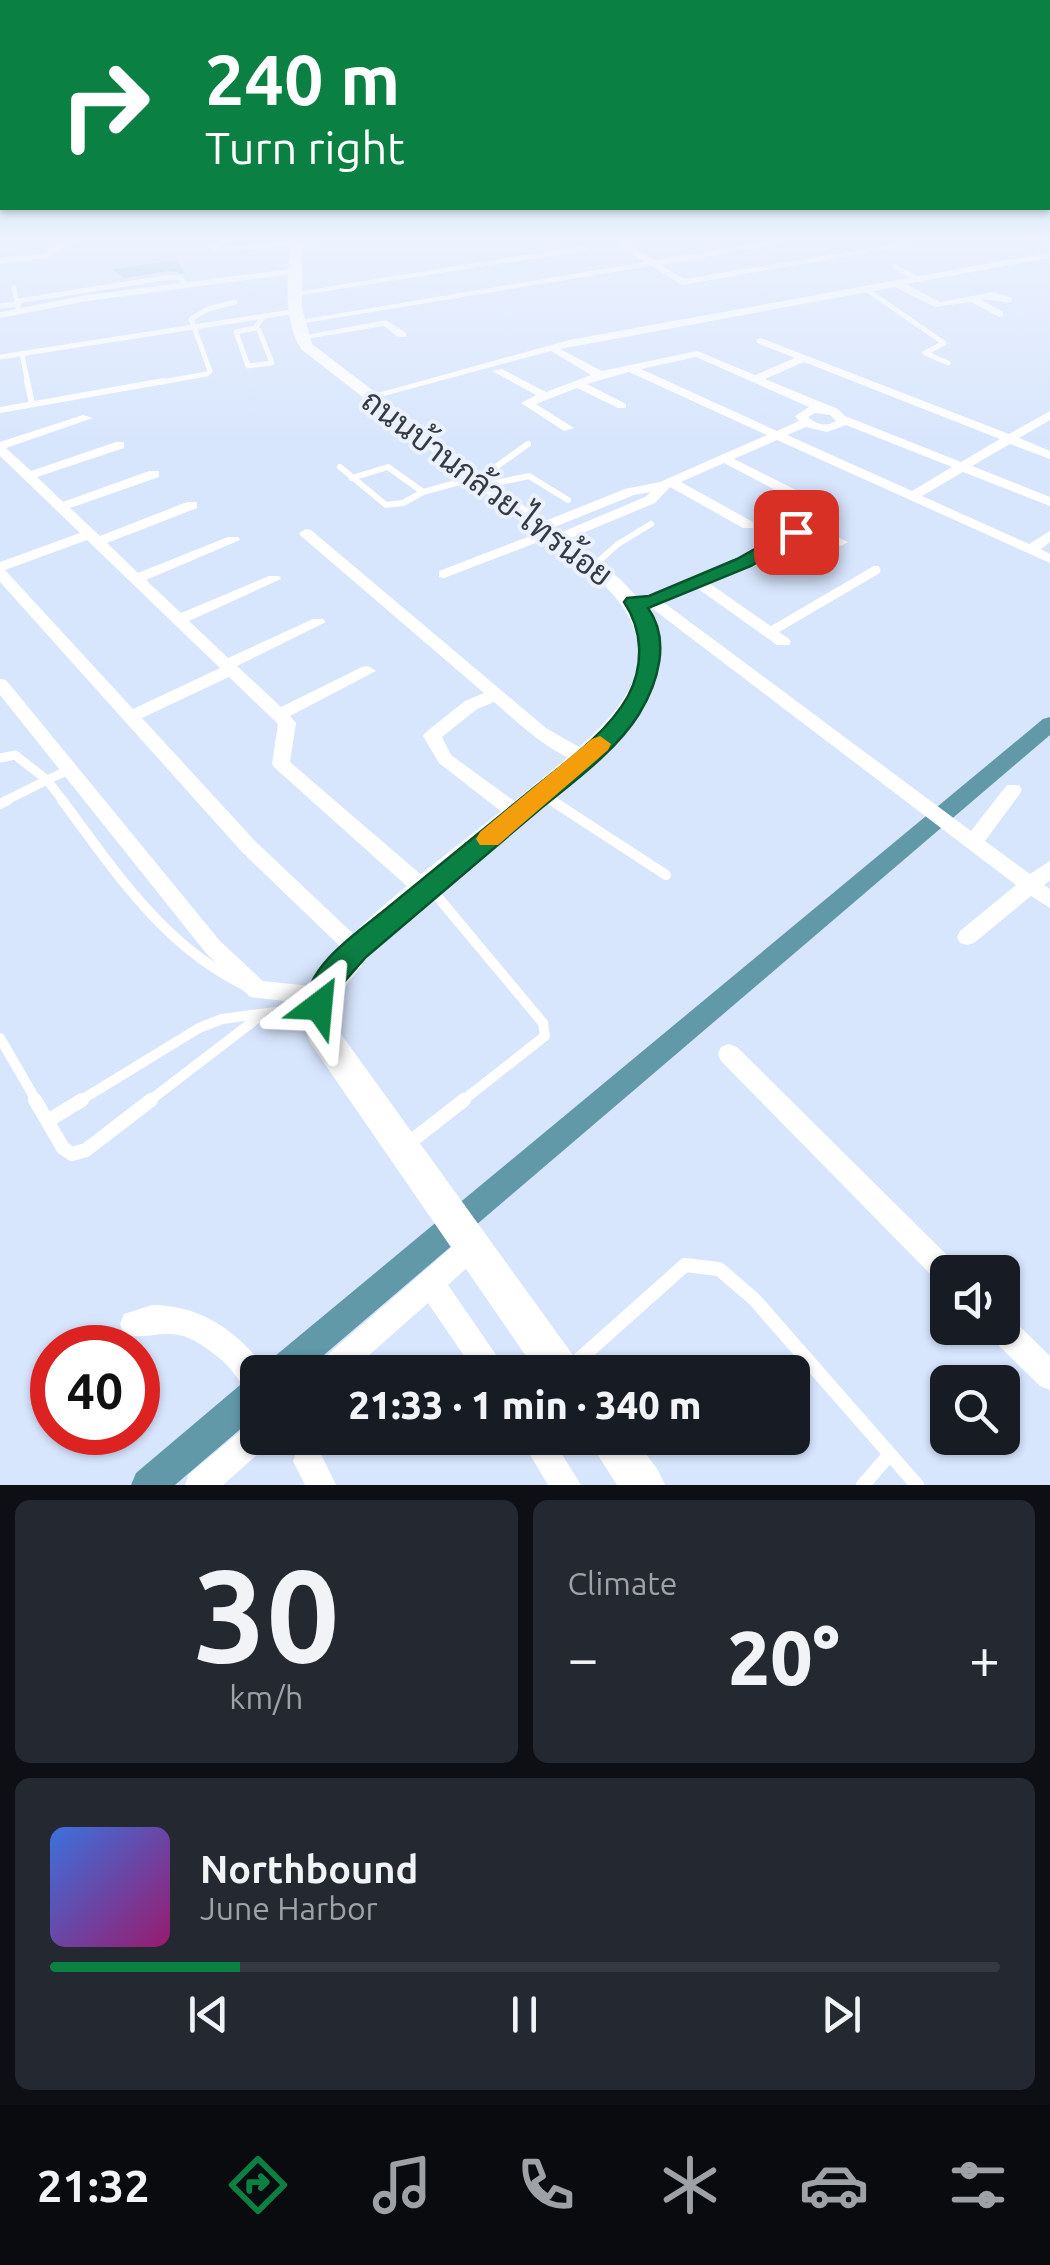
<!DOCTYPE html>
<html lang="en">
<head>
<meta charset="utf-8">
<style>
  body { margin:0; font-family:Ubuntu,Sarabun,sans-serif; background:#242831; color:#f1f3f6; height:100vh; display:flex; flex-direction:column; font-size:38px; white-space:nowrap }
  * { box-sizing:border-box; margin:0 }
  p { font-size:32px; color:#9ea1a6 }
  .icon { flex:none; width:55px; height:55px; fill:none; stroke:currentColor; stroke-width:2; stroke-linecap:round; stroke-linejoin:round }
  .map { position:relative; height:1485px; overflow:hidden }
  .panel { display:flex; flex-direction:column; gap:15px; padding:15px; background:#0d0f14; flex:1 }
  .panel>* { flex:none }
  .guide { position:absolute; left:0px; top:0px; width:1050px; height:210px; box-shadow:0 2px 8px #0004; background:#0b8043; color:#fff; overflow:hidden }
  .fabs { position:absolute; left:930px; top:1255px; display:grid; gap:20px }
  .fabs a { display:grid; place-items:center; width:90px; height:90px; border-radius:15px; background:#171b24; box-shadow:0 2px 8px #0004; font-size:50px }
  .speed { position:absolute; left:30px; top:1325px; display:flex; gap:20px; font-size:50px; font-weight:700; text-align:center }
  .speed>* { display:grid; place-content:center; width:130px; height:130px; border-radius:50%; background:#171b24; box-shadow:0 2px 8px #0004; line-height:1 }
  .speed .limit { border:15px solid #d22; background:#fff; color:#111 }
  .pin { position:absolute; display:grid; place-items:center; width:85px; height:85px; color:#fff; margin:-42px; border-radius:20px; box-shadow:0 5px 15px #0006 }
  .me { position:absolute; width:110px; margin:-55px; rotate:29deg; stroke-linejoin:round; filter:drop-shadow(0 0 8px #0008) }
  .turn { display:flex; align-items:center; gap:35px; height:210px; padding:0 40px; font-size:45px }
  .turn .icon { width:130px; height:130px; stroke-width:2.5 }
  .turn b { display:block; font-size:70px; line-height:85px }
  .big { font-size:75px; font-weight:800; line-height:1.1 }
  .panel .tile { flex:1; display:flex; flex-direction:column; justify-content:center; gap:15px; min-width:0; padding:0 35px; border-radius:15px; background:#242831 }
  .panel .dial { align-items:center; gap:0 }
  .dial b { font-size:130px; line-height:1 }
  .song { display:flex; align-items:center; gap:30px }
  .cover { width:120px; height:120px; border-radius:15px; background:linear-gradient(135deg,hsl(220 70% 55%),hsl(320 70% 35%)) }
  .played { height:10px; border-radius:5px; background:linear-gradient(90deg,#0b8043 20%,#363941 20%) }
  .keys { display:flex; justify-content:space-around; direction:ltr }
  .heat { display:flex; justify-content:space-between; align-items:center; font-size:55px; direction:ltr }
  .panel .tiles { flex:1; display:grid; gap:15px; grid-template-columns:1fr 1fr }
  .tile:last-child { grid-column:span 2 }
  .trip { position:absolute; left:240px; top:1355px; width:570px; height:100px; border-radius:15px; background:#171b24; box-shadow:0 2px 8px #0004; font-weight:800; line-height:100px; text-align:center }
  .dock { display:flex; height:160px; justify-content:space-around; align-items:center; background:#090b0e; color:#9ea1a6 }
  .dock .icon { width:70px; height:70px }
  .dock .current { color:#0b8043 }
  .dock b { font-size:45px; color:#f1f3f6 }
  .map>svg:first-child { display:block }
</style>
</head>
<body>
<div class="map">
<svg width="1050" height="1485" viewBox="0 0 1050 1485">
  <rect width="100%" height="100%" fill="#d7e5fd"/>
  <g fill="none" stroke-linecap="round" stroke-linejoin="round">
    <g fill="#6199a9" fill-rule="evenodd">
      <polygon points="1050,717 1050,735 304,1372 264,1372 269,1361 1043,719"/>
      <polygon points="258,1376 258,1414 175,1485 131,1485 136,1473 246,1380"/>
    </g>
  </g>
  <polygon fill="#aecde2" points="176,260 185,274 170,271 124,278 112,269"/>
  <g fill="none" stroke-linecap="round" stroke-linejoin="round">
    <g stroke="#fff" stroke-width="5">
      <polyline points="234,239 210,246 220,250 296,243"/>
      <polyline points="895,267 920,280"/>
      <polyline points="14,288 19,312"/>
      <polyline points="867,290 944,343 925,353 948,363"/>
      <polyline points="18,301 170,277 180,278 185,284"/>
      <polyline points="0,306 19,304"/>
      <polygon points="255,328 259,330 272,363 248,366 236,332"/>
      <polyline points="255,328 264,316"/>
      <polyline points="22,354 28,384"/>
      <polyline points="0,357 297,311"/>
      <polyline points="150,384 207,374 210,371 191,319 208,309 235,302"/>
    </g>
    <g stroke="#fff" stroke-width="6">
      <polyline points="27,381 32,404"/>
      <polyline points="0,410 164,381"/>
      <polyline points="340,467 386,505 403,503 423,492"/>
      <polyline points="352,478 388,467 423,492 474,478"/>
      <polyline points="476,481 528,444"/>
      <polyline points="486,485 529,476 568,500"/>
      <polyline points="592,567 618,544 651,524"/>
    </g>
    <g stroke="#fff" stroke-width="9">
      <polyline points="770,632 876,570"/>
      <polyline points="0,758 15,755 47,780 69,770"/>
      <polyline points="542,794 555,802"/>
      <polyline points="3,802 47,780 64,802"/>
    </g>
    <g stroke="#fff" stroke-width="10">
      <path d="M62,800C115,871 163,946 246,986"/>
      <polyline points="551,800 666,875"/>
      <polyline points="0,804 8,800"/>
      <polyline points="432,890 543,1023 545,1036 461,1102"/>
      <polyline points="0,1038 37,1102"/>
      <polyline points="78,1102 199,1028 222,1019 311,1007"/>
      <polyline points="148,1102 260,1016"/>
    </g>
    <g stroke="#fff" stroke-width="14">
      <polyline points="35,1100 63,1148 72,1154 86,1150 151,1100"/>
      <polyline points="49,1120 82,1100"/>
      <polyline points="409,1143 464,1100"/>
      <polyline points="565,1372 685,1265 719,1269 754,1299 917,1485"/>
      <polyline points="863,1485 890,1454"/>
    </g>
    <g fill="#fff" fill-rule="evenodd">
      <polygon points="79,239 104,239 64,246 47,258 0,264 0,258 44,253 58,242"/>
      <polygon points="331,239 358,239 296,249 292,246"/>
      <polygon points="610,239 659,239 630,245 654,260 785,239 806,239 661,265 684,279 925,239 946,239 682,285 651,266 299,324 294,321 644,262"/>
      <polygon points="586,245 589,250 295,296 290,293"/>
      <path d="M1046,253L1050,255L1049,258L906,284L940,302L994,292L1012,298V302C1002,304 993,298 982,300L1003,312V316L999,317L971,302L935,307L895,287L560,349L602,371L697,351L755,375L795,358L757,343V339L761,338L1009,434L1050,411V420L1019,438L1050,451V459L1010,444L972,466L1050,497V506L963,472L922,496L1029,544L1050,531V542L1041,549L1050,554V563L777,440L734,459L806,495V501H796L724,463L681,482L753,522V528H743L670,487L655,503L561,542H551L549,538L444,578L439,577V571L541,532L535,531V525L625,489L660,482L767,435L629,372L587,384L626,404V408H618L577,388L536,404L574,428L564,431L521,403L536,395L492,371L502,369L546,392L591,375L551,351L369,400L363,397L569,340ZM696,357L809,407L795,416L799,421L777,431L641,369ZM804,362L1000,439L961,462L845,416L838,409L765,379ZM815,413L830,415L836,421C826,427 817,425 808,417ZM846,425L952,467L912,491L787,435L806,427L827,432ZM651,492L645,497L555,535L547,530L634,495Z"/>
      <polygon points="296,268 301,271 299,273 87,301 0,318 0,312 87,295"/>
      <polygon points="386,320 406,333 406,337 398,337 384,326 300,340 295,337"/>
      <path d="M83,415L93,418L6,448L31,471L116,442H124V448L37,477L63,502L149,471H159V477L70,508L100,536L187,502H197V508L107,543L138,573L228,537H238L240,540L146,580L181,613L269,576H279L281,579L189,621L228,658L313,619H323L326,622L237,666L281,707L362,667L368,666L376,671L290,716L296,723L290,762L433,885L436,891L433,897L426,899L419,897L275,768L272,764L278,724L229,677L142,718L256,842L363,943L367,949L363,955L356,958L349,955L242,852L0,582V562L80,533L0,456V442ZM87,540L220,668L133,709L5,570Z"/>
      <path d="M812,525L848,542L841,546L810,533L800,535L749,566L709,583L789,639L791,642L789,645H777L697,588L663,602L971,831L1007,785H1019L1022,790L1019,795L985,841L1030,874L1050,861V880L1044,885L1050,889V908L1031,896L974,943L967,945L960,943L957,937L960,931L1016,885L649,606L637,605L634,602L688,581L690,577C735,574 768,530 812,525Z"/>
      <path d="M306,529L311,530L546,728L591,754L594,758L591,762C564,767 515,720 494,702L477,709L442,737L451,755L525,809L527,814L525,819H511L439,763L423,736L426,732L465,701L484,693L301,536L299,533Z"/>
      <polygon points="0,679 6,680 220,941 263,981 320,987 328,989 331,996 328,1003 320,1005 250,997 206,953 0,695"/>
      <polygon points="729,1044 737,1047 957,1265 961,1272 948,1272 948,1287 939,1283 721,1061 718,1054 721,1047"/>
      <polygon points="471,1234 480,1238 484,1247 480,1256 448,1285 501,1362 505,1372 475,1372 428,1303 350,1372 315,1372 319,1362 462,1238"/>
      <path d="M152,1305C202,1305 240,1333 268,1372H258V1396C243,1390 236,1374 225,1363C215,1354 204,1346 193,1340C166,1326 145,1342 124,1334L120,1324L124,1314Z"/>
      <polygon points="1002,1315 1011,1318 1050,1356 1050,1390 1040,1386 991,1338 987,1328 1002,1328"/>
      <polygon points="258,1421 258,1438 272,1438 268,1445 223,1485 185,1485 189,1474 248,1425"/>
      <polygon points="520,1438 552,1438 581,1485 548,1485"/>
      <polygon points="308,1446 319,1450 336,1485 305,1485 293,1461 297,1450"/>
    </g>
    <g fill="#fff" fill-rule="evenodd">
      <path d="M290,239H302V308L312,344L620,579C680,638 666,680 619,741L367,958L336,999L338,1030L575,1358L581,1372H537L311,1044C304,1031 301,1006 306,992C328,938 487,824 538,782C601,729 686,669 606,587L301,349C281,316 289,276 290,239Z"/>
      <polygon points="587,1438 634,1438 658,1470 665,1485 617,1485"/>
    </g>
  </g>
  <linearGradient id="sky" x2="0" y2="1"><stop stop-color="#72a9cf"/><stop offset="0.53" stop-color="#edf3fe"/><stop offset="1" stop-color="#edf3fe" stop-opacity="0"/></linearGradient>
  <rect width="1050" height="447" fill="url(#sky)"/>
  <path fill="#0b8043" stroke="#07532c" stroke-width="2.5" d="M796,526L803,528V535L751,566L648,608C671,640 658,683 639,714C616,751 573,782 540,809C482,859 424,908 366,957L344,982L329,1015L319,1018L309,1015L305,1006C308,964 357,933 386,909C434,870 482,831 529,792C562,765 607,734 628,696C644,666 643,630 624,602L627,598L649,596L737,559Z"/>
  <polygon fill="#f59e0b" points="600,736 611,744 608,750 498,845 480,845 476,839 480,832 592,739"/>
  <g text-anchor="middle" stroke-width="8" stroke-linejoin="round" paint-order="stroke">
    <g font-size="32" fill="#343b47" stroke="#ebf2fe">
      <text transform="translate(487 488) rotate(37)" y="11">ถนนบ้านกล้วย-ไทรน้อย</text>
    </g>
  </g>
</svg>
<div class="fabs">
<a><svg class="icon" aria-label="sound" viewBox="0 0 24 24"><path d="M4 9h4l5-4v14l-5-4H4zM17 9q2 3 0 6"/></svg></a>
<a><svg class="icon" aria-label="search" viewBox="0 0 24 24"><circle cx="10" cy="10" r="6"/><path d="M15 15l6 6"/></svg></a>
</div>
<div class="speed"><div class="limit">40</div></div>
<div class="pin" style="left:796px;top:532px;background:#d93025"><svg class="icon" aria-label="arrive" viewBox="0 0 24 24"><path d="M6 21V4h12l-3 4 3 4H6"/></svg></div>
<svg class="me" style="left:319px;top:1006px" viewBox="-20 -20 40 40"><path d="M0-17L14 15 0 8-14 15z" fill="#0b8043" stroke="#fff" stroke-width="4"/></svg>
<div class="trip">21:33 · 1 min · 340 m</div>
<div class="guide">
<div class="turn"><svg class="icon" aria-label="right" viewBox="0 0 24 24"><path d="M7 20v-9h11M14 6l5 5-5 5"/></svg><div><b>240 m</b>Turn right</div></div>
</div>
</div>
<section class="panel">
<div class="tiles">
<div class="tile dial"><b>30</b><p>km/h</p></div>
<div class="tile"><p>Climate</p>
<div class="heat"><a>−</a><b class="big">20°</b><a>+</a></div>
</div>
<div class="tile">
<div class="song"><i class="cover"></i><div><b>Northbound</b><p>June Harbor</p></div></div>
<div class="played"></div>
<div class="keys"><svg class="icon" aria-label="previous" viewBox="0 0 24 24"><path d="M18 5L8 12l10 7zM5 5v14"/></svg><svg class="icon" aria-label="pause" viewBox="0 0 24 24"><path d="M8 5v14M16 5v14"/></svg><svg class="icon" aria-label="next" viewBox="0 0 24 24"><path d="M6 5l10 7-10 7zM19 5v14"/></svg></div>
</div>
</div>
</section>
<nav class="dock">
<b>21:32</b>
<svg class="icon current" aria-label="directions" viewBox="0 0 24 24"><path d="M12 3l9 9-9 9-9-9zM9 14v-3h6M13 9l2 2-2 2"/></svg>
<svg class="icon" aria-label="music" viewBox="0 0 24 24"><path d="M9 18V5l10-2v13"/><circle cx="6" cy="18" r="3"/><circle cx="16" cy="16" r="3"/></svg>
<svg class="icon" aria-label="phone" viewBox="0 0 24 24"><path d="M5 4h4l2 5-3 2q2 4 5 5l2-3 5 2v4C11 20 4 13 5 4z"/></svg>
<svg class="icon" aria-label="climate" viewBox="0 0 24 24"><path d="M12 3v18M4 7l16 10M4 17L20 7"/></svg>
<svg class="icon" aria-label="car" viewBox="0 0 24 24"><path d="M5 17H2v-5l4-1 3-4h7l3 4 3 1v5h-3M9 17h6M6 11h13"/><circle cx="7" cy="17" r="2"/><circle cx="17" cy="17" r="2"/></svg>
<svg class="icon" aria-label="filters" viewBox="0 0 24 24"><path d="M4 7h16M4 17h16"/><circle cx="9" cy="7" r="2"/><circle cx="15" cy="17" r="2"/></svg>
</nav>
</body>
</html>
